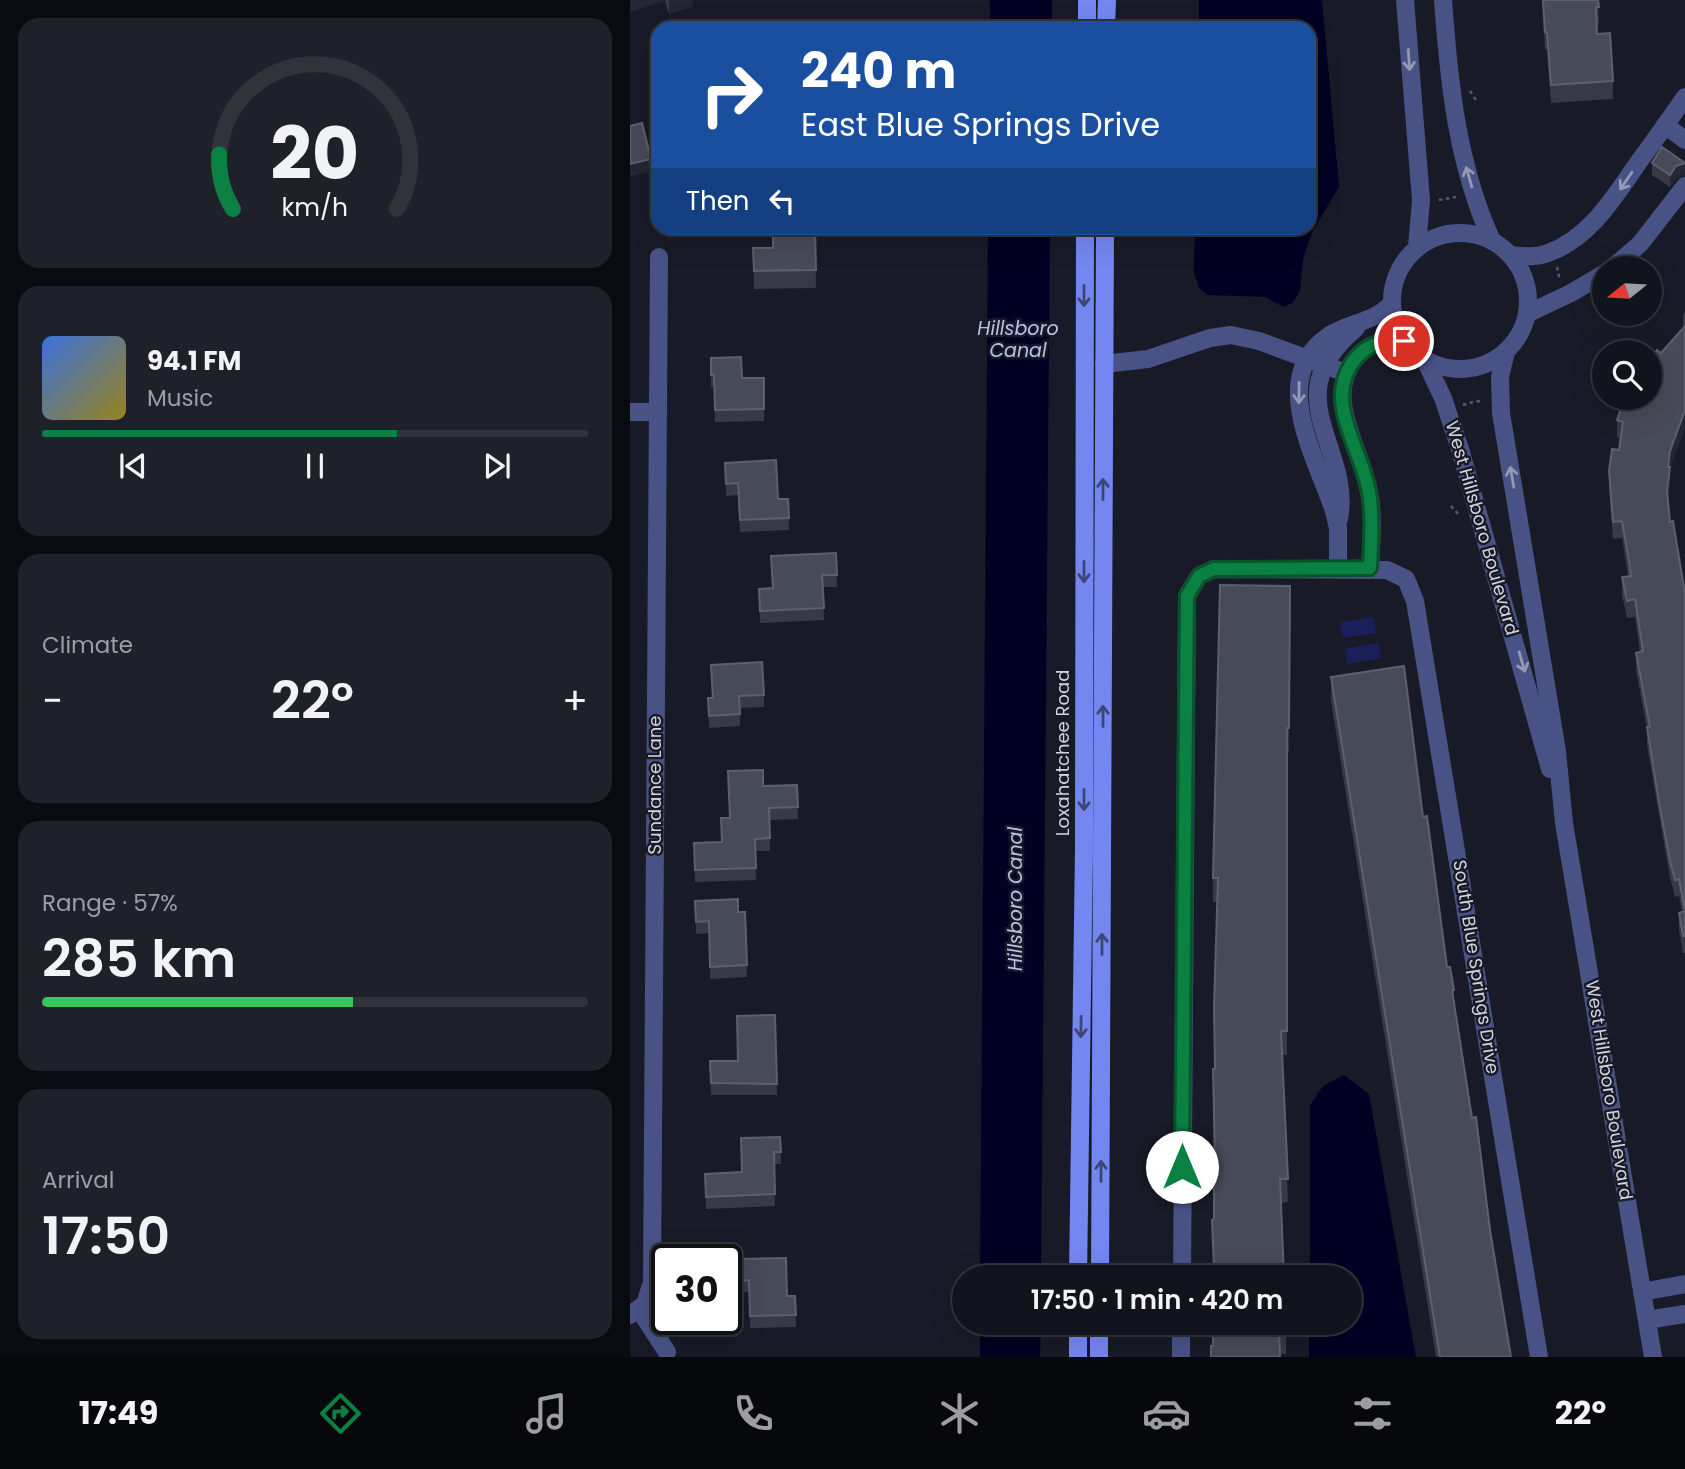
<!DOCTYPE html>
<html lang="en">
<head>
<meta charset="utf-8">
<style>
  body { margin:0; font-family:Poppins,sans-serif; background:#1f212a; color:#f1f3f6; height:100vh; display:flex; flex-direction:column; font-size:26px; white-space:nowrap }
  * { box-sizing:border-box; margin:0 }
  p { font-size:23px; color:#9c9ea4 }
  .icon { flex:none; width:38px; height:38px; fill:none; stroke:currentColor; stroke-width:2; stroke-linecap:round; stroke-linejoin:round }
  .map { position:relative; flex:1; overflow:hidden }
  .side { display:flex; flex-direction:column; gap:18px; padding:18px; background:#0a0b10; width:630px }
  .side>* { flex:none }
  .guide { position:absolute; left:21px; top:21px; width:665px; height:214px; border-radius:21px; box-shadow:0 7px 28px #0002,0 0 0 2px #31333b; background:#1a4fa0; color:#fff; overflow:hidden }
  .needle { width:46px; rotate:252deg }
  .tools { position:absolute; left:962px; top:256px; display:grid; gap:14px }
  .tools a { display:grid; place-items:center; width:70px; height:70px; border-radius:50%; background:#12141d; box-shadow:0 7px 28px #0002,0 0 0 2px #31333b; font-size:35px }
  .speed { position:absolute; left:21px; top:1244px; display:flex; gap:14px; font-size:35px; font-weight:700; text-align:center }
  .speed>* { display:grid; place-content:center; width:91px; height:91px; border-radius:50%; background:#12141d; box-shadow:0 7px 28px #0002,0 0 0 2px #31333b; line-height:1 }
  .speed .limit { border:4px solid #111; border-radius:10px; background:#fff; color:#111 }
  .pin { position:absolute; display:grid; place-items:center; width:60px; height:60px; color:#fff; margin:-30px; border:4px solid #fff; border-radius:50%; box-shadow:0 2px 7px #0007 }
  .me { position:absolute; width:77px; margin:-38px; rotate:0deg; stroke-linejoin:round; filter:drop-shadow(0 0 5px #0008) }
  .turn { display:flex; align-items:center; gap:24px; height:147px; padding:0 35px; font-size:32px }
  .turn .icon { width:91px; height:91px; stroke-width:2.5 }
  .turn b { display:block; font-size:49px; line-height:60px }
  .then { display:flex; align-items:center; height:66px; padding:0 35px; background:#0003; gap:14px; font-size:26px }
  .big { font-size:52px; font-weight:600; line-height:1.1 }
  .side .tile { flex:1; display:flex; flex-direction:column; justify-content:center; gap:10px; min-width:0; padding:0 24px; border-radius:21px; background:#1f212a }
  .side .dial { align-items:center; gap:0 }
  .dial svg { height:182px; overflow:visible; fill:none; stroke:#31333b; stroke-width:7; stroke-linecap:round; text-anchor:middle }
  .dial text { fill:#f1f3f6; stroke:none }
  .song { display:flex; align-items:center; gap:21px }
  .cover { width:84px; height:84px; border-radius:10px; background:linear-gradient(135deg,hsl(220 70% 55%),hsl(50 70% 35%)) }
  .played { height:7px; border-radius:4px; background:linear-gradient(90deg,#0b8043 65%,#31333b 65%) }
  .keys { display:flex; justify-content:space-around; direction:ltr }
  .heat { display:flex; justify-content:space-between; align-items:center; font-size:38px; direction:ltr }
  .charge { height:10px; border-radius:5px; background:linear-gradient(90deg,#34c759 57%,#31333b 0) }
  .trip { position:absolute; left:322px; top:1265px; width:410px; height:70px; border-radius:35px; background:#12141d; box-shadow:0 7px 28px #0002,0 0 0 2px #31333b; font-weight:600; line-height:70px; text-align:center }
  .tab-bar { display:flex; height:112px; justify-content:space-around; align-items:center; background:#07080c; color:#9c9ea4 }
  .tab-bar .icon { width:49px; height:49px }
  .tab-bar .active { color:#0b8043 }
  .tab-bar b { font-size:32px; color:#f1f3f6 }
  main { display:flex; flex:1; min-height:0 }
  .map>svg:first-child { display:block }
</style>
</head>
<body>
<main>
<section class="side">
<div class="tile dial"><svg viewBox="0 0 100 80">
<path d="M14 69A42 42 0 1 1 86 69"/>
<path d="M14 69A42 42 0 0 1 8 45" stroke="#0b8043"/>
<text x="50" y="56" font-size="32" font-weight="700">20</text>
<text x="50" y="72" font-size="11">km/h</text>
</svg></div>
<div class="tile">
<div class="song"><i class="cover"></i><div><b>94.1 FM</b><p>Music</p></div></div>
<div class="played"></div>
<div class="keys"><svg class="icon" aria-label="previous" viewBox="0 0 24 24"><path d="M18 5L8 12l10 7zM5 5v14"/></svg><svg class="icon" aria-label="pause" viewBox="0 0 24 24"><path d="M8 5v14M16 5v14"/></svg><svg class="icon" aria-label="next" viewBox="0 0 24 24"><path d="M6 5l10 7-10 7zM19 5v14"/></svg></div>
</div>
<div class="tile"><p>Climate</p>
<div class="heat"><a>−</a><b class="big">22°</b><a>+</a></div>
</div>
<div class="tile"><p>Range · 57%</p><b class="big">285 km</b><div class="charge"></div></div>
<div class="tile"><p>Arrival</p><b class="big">17:50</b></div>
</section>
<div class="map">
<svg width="1055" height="1357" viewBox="0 0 1055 1357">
  <rect width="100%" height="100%" fill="#181b27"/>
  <g fill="#1a1f5b">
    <polygon points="743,617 746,633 713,638 710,622"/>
    <polygon points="748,643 751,658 717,664 715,649"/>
  </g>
  <g fill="#030123">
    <rect x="360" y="0" width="62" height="28"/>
    <polygon points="569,0 692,0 709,187 682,232 673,259 670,291 663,303 653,307 635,297 578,295 569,288 564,273 565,228 679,228 679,28 569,28"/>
    <polygon points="358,228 420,228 411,1277 350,1277"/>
    <polygon points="714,1075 739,1094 786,1357 679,1357 679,1323 719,1323 719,1278 680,1277 680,1105 693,1086"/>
    <polygon points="350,1323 411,1323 410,1357 350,1357"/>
  </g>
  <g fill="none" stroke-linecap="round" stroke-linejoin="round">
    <g stroke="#575a65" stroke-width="2.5" stroke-dasharray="3.5 3.5" stroke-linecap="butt">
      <polyline points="840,91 846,100"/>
      <polyline points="809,200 826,197"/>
      <polyline points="927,267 930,281"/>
      <polyline points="833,405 846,401 853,402"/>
      <polyline points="821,506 830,516"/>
    </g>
    <g stroke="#485285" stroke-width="18">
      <polyline points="775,0 791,200 787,247"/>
      <path d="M813,0C819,83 827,164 862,241"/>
      <polyline points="1035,125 1055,140"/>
      <circle cx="830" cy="301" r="68"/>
      <path d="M881,255C893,256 906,258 918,253C960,238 984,197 1008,163C1024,141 1040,119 1055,97"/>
      <polyline points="982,268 1010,244 1055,186"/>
      <polyline points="897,314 941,293 975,273"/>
      <polyline points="876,351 870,377 871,413 927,751 934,823 1023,1357"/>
      <polyline points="794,358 813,398 830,449 920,769"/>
      <polyline points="474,364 518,359 580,338 601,335 629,341 716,373"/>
      <polyline points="0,412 28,412"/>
      <path d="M709,519C723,447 643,397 726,328"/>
      <path d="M708,568V528L704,511C686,457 637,376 700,335C721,322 742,323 762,304"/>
      <path d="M740,568C741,543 744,517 739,492C732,449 692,398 726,358C739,343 755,339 774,341"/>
      <polyline points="552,1278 557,596 569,576 584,569 757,570 776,579 785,601 909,1357"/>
      <polyline points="1012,1292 1055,1284"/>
      <polyline points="9,1309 37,1352"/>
      <polyline points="0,1315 15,1304 22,1282 29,257"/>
      <polyline points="1017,1320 1055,1314"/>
      <polyline points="551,1357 551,1323"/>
    </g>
    <g stroke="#7487f1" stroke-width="18">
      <polyline points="457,28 457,0"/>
      <polyline points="476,28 477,0"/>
      <polyline points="448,1278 454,848 455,228"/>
      <polyline points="470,1278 475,228"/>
      <polyline points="448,1357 448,1323"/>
      <polyline points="469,1357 469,1323"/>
    </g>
  </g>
  <g fill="#373a46">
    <polygon points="0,0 63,0 63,6 39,14 35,1"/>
    <polygon points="912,0 968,0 969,25 967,25 967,34 983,81 983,99 921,103 917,50 915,50"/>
    <polygon points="1022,163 1046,179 1040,187 1022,175"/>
    <polygon points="185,228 186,288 124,289 123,248 143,248"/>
    <polygon points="1055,312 1055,427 1040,467 1040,485 1038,501 1040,522 1055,594 1055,953 1053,953 1049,930 1049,913 1052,912 1049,896 1045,897 1040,878 1017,745 1017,729 1006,670 1006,653 1010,652 1005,617 997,618 992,595 992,577 998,576 992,538 983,539 979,488 979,471 989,450 991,439 987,437 987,420 1001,402 1031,353 1053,328 1053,315"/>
    <polygon points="81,358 112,378 134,378 134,421 85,422 84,387 81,387"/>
    <polygon points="95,463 148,499 158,499 159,530 110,532 108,495 96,496"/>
    <polygon points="141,556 207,575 207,587 193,587 194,620 130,623 129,589 142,588"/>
    <polygon points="660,586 659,752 657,752 657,1055 652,1055 658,1202 651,1203 583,1266 582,1220 584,1219 584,1210 583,1160 584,1160 583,1092 585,1069 588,902 583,902 583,878"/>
    <polygon points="81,665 134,695 134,707 110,708 110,726 79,728 78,698 82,698"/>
    <polygon points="701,677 793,817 817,967 824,990 824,1002 860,1230 881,1357 806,1357 701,701"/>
    <polygon points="167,785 168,819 140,820 140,851 125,851 126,880 65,882 64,843 91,842 99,818 133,786"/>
    <polygon points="65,901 108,912 115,912 117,977 80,979 79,933 66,934"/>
    <polygon points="145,1015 147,1095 81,1095 80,1061 108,1061"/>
    <polygon points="150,1137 151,1164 144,1164 145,1206 76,1209 75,1174 112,1172"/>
    <polygon points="105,1259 157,1296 165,1296 166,1327 120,1328 119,1292 106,1293"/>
    <polygon points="656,1323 656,1354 581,1357"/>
  </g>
  <g fill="#232633">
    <polygon points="0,0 35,0 35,1 0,12"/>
    <polygon points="39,0 63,0 63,6 39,14"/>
    <polygon points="21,159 21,171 0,177 0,164"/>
    <polygon points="1055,163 1055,175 1046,179 1040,187 1040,175 1046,166"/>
    <polygon points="1055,410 1055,427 1040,468 1038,467 1040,451"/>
    <polygon points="1040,467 1040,485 1037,509 1037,491"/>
  </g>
  <g fill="#474a57" stroke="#5d606c" stroke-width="2">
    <polygon points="913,0 968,0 969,7 966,7 967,34 980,33 983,81 921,85 917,32 915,32"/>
    <polygon points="12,123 21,159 0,164 0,126"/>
    <polygon points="1032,147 1055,163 1046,166 1040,175 1022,163"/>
    <polygon points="143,228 185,228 186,270 124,271 123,248 143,248"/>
    <polygon points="1055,326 1055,410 1040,451 1038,467 1040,467 1037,491 1040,522 1043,521 1055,594 1055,911 1049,879 1045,880 1040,861 1029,802 1017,727 1020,727 1006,653 1013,651 1005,599 997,601 992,577 1001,576 1000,567 992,521 983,522 979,471 982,449 989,450 993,422 987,420 994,400 1001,402 1003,397 1020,397 1020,359 1027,350 1031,353"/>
    <polygon points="111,357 112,378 134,378 134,409 85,410 84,375 81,375 81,358"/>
    <polygon points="146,460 148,499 158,499 159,518 110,520 108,483 96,484 95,463"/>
    <polygon points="206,553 207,575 192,575 194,608 130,611 129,589 143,588 141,556"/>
    <polygon points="590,585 660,586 659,728 657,728 657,1031 651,1031 658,1179 650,1179 654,1278 582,1278 581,1266 584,1266 582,1220 584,1219 584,1193 583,1160 585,1160 583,1069 585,1069 584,1007 588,878 583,878"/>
    <polygon points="132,662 134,695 109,696 110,714 79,716 78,698 83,698 81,665"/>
    <polygon points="774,666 793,817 797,816 817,967 820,967 824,990 822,990 842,1118 846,1117 860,1230 881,1357 810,1357 701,677"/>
    <polygon points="133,770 133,786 167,785 168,807 139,808 140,838 125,839 126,868 65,870 64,843 92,842 91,818 100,818 98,771"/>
    <polygon points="108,899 108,912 115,912 117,965 80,967 79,921 66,922 65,901"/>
    <polygon points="1055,911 1055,936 1053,936 1049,913"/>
    <polygon points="145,1015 147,1084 81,1083 80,1061 108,1061 107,1016"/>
    <polygon points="150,1137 151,1152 144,1152 145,1194 76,1197 75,1174 112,1172 111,1138"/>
    <polygon points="156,1258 157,1296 165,1296 166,1315 120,1316 119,1280 106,1281 105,1259"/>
    <polygon points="583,1323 656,1323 656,1331 649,1331 650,1357 581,1357 581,1346 583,1346"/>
  </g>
  <defs><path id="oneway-shaft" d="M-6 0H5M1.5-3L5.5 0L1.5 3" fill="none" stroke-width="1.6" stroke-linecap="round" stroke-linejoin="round" transform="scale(1.75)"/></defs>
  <g stroke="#949ab5">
    <use href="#oneway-shaft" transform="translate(779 60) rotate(86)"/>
    <use href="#oneway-shaft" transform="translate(839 177) rotate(-106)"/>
    <use href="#oneway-shaft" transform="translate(996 181) rotate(124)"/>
    <use href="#oneway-shaft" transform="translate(669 393) rotate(91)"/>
    <use href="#oneway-shaft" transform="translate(882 477) rotate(-100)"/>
    <use href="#oneway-shaft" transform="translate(892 662) rotate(74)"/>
  </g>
  <g stroke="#3d4678">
    <use href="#oneway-shaft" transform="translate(454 296) rotate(90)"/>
    <use href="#oneway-shaft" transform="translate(473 489) rotate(-90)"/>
    <use href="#oneway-shaft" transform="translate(454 572) rotate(90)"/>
    <use href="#oneway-shaft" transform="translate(473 716) rotate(-90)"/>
    <use href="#oneway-shaft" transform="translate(454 800) rotate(90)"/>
    <use href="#oneway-shaft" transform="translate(472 944) rotate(-90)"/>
    <use href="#oneway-shaft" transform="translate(451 1027) rotate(91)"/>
    <use href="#oneway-shaft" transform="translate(471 1171) rotate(-90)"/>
  </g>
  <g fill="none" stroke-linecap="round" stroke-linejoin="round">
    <defs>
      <path id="route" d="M552,1167L557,596L569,576L584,569L740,568C741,543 743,517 739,492C732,449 691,399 726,358C739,343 755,339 774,341"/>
    </defs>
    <use href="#route" stroke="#07532c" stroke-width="18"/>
    <use href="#route" stroke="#0b8043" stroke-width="12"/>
  </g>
  <g text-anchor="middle" stroke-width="5" stroke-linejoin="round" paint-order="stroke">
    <g font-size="18" fill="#d2d4dd" stroke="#181b27">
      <text transform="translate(852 528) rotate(74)" y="6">West Hillsboro Boulevard</text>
      <text transform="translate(433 753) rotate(-90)" y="6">Loxahatchee Road</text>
      <text transform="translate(25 785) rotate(-90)" y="6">Sundance Lane</text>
      <text transform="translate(846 967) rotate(81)" y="6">South Blue Springs Drive</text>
      <text transform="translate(979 1090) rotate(81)" y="6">West Hillsboro Boulevard</text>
    </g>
    <g font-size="19" font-style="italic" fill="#b7c2ed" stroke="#181b27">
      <text x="388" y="335">Hillsboro<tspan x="388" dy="22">Canal</tspan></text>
      <text transform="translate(385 899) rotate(-90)" y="7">Hillsboro Canal</text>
    </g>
  </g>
</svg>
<div class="tools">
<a><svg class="needle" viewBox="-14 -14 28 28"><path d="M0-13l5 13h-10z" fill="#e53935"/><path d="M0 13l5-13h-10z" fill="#9c9ea4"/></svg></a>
<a><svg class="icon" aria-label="search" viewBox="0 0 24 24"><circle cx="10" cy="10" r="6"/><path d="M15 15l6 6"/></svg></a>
</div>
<div class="speed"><div class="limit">30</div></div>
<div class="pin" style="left:774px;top:341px;background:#d93025"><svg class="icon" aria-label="arrive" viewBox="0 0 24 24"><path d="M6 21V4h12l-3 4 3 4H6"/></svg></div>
<svg class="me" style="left:552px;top:1167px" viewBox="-20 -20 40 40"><circle r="19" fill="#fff"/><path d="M0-13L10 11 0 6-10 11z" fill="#0b8043"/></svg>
<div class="trip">17:50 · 1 min · 420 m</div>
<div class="guide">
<div class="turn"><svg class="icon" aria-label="right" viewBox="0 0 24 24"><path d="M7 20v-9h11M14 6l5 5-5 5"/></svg><div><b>240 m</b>East Blue Springs Drive</div></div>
<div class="then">Then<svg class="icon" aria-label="left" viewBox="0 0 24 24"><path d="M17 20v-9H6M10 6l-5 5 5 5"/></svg></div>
</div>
</div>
</main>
<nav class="tab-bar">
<b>17:49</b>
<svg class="icon active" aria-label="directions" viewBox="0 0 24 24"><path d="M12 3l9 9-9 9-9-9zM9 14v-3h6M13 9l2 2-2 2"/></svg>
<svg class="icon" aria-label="music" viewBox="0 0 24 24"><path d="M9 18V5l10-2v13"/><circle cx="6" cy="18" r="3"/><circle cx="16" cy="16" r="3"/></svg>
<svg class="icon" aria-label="phone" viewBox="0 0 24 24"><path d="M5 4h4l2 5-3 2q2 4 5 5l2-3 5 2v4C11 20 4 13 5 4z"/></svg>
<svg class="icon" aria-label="climate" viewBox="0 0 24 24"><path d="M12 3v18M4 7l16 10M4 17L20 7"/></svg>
<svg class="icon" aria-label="car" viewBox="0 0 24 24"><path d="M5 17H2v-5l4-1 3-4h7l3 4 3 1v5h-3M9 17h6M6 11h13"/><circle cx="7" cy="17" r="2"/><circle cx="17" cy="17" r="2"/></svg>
<svg class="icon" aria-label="filters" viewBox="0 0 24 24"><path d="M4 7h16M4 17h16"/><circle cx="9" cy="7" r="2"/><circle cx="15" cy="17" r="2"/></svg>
<b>22°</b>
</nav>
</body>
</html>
